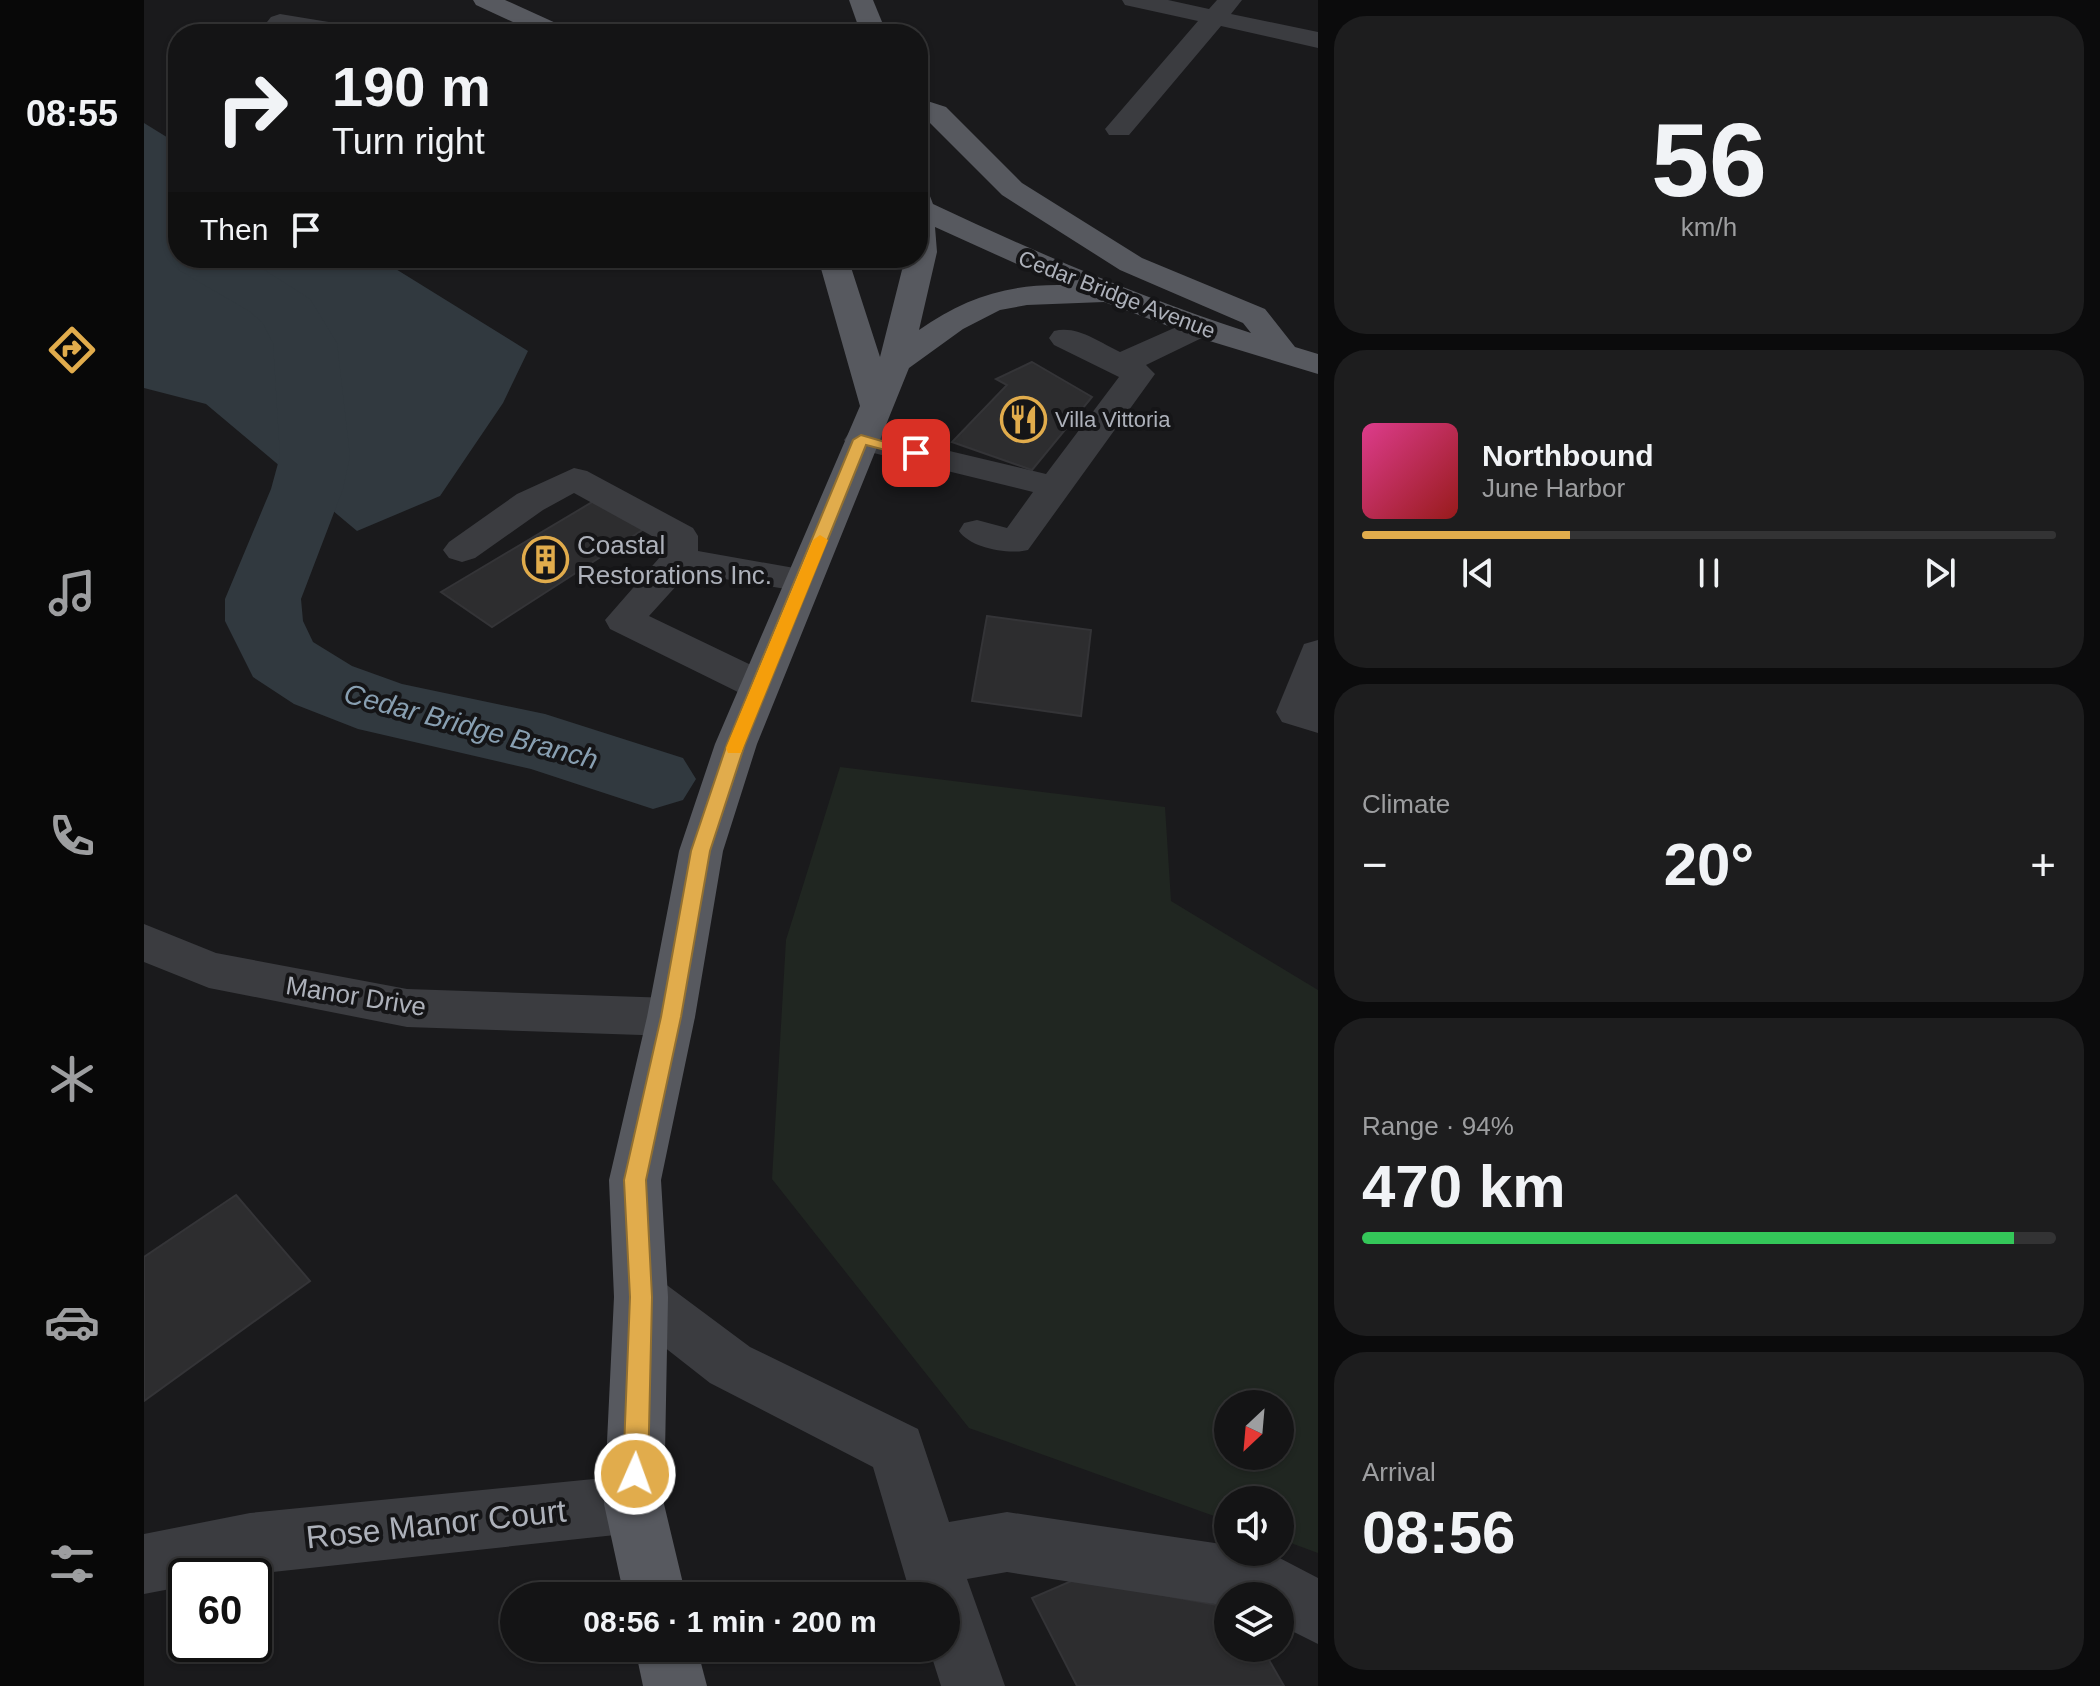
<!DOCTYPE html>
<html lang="en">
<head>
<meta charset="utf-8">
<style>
  body { margin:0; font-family:Arial,sans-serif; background:#1d1d1e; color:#f1f3f6; height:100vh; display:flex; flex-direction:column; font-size:30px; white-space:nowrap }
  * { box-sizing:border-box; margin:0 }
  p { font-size:26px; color:#9d9ea0 }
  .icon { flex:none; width:44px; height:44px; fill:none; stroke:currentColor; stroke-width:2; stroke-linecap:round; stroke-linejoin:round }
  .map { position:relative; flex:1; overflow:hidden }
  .drawer { display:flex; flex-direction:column; gap:16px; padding:16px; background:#0b0b0c; width:782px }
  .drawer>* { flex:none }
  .banner { position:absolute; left:24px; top:24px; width:760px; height:244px; border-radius:32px; box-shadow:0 2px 6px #0004,0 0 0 2px #333334; background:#141415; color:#f1f3f6; overflow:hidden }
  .needle { width:52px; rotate:206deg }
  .fabs { position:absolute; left:1070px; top:1390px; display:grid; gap:16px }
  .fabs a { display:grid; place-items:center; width:80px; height:80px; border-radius:50%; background:#141415; box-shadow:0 2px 6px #0004,0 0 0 2px #333334; font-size:40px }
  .speed { position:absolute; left:24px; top:1558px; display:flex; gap:16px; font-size:40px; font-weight:700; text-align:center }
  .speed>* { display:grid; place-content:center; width:104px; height:104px; border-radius:50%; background:#141415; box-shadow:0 2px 6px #0004,0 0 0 2px #333334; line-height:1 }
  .speed .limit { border:4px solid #111; border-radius:12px; background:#fff; color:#111 }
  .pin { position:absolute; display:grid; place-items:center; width:68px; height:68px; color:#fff; margin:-34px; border-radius:16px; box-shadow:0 4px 12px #0006 }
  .me { position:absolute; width:88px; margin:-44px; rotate:2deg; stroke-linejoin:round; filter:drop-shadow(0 0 6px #0008) }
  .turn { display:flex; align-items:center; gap:28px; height:168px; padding:0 32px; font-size:36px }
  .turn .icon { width:104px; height:104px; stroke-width:2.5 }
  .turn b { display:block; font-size:56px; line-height:68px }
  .then { display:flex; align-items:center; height:76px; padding:0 32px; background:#0003; gap:16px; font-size:30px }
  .big { font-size:60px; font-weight:600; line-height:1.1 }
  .drawer .card { flex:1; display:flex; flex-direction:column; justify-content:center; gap:12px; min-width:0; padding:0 28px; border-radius:32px; background:#1d1d1e }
  .drawer .dial { align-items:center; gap:0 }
  .dial b { font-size:104px; line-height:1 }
  .song { display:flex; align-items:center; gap:24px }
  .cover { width:96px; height:96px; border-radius:12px; background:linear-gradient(135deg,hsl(330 70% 55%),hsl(0 70% 35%)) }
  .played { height:8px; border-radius:4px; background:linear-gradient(90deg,#e1ac4c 30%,#333334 30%) }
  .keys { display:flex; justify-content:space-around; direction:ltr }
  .heat { display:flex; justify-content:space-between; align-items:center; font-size:44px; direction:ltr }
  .charge { height:12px; border-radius:6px; background:linear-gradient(90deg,#34c759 94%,#333334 0) }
  .trip { position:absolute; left:356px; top:1582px; width:460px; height:80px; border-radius:40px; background:#141415; box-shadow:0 2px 6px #0004,0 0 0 2px #333334; font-weight:600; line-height:80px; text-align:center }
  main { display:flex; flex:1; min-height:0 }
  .menu { display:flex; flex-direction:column; width:144px; justify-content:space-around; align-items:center; background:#080808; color:#9d9ea0 }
  .menu .icon { width:56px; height:56px }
  .menu .selected { color:#e1ac4c }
  .menu b { font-size:36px; color:#f1f3f6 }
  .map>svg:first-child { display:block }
</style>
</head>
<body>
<main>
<nav class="menu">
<b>08:55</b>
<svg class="icon selected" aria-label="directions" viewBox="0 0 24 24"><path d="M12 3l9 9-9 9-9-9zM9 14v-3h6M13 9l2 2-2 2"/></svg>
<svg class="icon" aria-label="music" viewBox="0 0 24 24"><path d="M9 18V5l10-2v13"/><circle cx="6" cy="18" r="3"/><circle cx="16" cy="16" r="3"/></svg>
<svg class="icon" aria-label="phone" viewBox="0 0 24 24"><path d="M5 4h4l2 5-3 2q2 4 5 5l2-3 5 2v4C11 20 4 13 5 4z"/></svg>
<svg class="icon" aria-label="climate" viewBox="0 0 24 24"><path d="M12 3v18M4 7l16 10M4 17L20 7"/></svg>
<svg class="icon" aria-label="car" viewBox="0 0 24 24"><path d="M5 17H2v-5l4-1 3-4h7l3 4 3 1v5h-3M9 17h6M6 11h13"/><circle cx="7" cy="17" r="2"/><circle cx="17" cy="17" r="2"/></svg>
<svg class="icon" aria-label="filters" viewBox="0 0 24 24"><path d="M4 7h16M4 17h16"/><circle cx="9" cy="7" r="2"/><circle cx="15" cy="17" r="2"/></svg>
</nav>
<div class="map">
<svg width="1174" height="1686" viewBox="0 0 1174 1686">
  <rect width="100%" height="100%" fill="#1a1a1c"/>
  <path fill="#202621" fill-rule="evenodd" d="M696,767L1021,807L1027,901L1174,990V1553L1136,1539V1500H1084V1521L825,1428L628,1179L642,940ZM1084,1404H1136V1456H1084Z"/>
  <polygon fill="#31393f" points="0,123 34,144 34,258 234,258 384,351 359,403 296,496 213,531 62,404 0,388"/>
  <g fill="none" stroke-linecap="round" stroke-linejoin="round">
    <polygon fill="#31393f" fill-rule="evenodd" points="34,249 34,258 102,258 166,299 193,343 206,456 199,489 157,599 159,621 169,642 208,666 258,684 401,714 539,758 552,779 539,800 509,809 387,769 214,729 150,704 109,677 81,621 81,599 127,489 136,456 129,343 118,322 105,311 36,271 28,258"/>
  </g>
  <g fill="#2d2d2f" stroke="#343437" stroke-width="2">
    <polygon points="888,362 948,397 888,470 808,442 863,385 852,379"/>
    <polygon points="455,498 503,527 348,627 297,592"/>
    <polygon points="843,616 947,630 937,716 828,701"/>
    <polygon points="92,1195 166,1281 0,1401 0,1257"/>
    <polygon points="932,1579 1084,1607 1084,1648 1118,1648 1140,1686 933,1686 888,1598"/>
  </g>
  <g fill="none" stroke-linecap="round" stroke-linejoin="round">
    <g fill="#3b3c40" fill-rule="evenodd">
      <polygon points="978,0 1024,0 1065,9 1073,0 1098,0 1087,14 1174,32 1174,48 1077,26 985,135 965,135 961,129 1054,21 981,5"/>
      <polygon points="136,14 209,26 222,34 163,34 127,27 123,22 127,17"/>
      <path d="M1055,317L1066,320L1071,327L1066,334L1002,365L1011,374L884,550C865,555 826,548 815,531L820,523L833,520L863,528L889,492L705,447L700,440L705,433L717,430L902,474L975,377L910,345L905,338L910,331C933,325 955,342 976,352Z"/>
      <polygon points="430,468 443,471 549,528 554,536 554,551 673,572 679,580 673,588 660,592 544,573 505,616 630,676 636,686 630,696 616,700 602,696 466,629 461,620 516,557 517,541 430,493 399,510 331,558 318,562 305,558 299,550 305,542 373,494"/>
      <polygon points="1174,640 1174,733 1138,722 1132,712 1160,644"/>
      <polygon points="0,924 72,953 263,989 527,998 544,1003 551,1017 544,1031 527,1036 263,1027 65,988 0,962"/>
      <polygon points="497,1272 516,1280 606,1347 774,1429 805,1522 863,1512 1084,1545 1084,1552 1124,1552 1174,1578 1174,1644 1136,1625 1136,1596 1084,1596 1084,1606 863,1572 823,1579 861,1686 797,1686 785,1648 802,1648 802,1596 767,1596 729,1467 566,1383 478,1314 470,1297 478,1280"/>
      <polygon points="490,1475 511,1483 520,1504 511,1525 490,1533 92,1576 42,1576 42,1586 0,1594 0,1534 106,1513"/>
    </g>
    <g fill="#57595f" fill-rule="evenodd">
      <polygon points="329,0 361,0 425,29 429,34 395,34 332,5"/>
      <polygon points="705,0 729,0 743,34 717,34"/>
      <path d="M774,98L802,107L878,183L998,258L1121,309L1151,347L1174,354V374L1059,339L960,302L883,305L856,310L819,329L765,368L613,744L579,851L551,1017L517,1180L524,1297L520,1504L542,1596H480L460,1504L470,1297L465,1180L503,1017L535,851L571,744L716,406L674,258H704L736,357L761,258H774V188L784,191L789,204C893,253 998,298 1107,333L1099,323L976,270L858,195L782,119L774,115ZM791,227L919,285C864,284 820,298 775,330L793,252Z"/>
      <polygon points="491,1648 553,1648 563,1686 499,1686"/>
    </g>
  </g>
  <polygon fill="#e1ac4c" stroke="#927031" stroke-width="2" points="717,435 779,453 772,458 722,445 601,744 566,851 537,1017 502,1180 508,1297 504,1474 500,1482 491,1486 483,1482 479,1474 486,1297 480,1180 517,1017 547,851 583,744 709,440"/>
  <polygon fill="#f59e0b" points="676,535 684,540 599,748 597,753 584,753 582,748 669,540"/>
  <defs>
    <symbol id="restaurant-ring" viewBox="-11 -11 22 22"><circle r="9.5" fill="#151517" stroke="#e1ac4c" stroke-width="1.5"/><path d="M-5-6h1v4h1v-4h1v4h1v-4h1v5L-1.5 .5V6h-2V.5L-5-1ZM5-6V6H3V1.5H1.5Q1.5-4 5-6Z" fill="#e1ac4c"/></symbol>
    <symbol id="building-ring" viewBox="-11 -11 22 22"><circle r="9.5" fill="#151517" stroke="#e1ac4c" stroke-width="1.5"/><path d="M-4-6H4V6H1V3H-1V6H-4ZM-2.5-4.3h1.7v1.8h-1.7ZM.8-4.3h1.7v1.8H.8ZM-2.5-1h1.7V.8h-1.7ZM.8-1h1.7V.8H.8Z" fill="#e1ac4c"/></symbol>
  </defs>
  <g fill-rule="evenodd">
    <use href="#restaurant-ring" x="854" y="394" width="51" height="51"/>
    <use href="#building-ring" x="376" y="534" width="51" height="51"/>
  </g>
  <g text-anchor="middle" stroke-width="8" stroke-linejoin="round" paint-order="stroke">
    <g font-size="22" fill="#adb1ba" stroke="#151517">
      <text transform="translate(973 294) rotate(21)" y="8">Cedar Bridge Avenue</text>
    </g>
    <g font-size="22" fill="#adb1ba" stroke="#151517" text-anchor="start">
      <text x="911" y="427">Villa Vittoria</text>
    </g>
    <g font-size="26" fill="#adb1ba" stroke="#151517" text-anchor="start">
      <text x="433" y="554">Coastal<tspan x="433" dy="30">Restorations Inc.</tspan></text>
    </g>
    <g font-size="26" fill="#adb1ba" stroke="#151517">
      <text transform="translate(212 996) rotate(9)" y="9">Manor Drive</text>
    </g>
    <g font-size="28" font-style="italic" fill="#889fb1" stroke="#151517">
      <text transform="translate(327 726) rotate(15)" y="10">Cedar Bridge Branch</text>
    </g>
    <g font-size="32" fill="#adb1ba" stroke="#151517">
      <text transform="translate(292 1524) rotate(-6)" y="11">Rose Manor Court</text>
    </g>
  </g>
</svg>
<div class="fabs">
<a><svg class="needle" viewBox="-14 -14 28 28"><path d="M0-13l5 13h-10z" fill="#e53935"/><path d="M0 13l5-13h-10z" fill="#9d9ea0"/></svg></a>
<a><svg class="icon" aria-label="sound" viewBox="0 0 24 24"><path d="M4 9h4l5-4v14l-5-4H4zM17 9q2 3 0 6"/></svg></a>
<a><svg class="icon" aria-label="layers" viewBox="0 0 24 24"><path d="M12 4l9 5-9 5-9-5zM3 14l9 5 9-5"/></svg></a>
</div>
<div class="speed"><div class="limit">60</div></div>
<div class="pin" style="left:772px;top:453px;background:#d93025"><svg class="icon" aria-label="arrive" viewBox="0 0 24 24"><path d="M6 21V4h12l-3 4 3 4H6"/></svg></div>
<svg class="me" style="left:491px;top:1474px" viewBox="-20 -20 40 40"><circle r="17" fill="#e1ac4c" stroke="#fff" stroke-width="3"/><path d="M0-11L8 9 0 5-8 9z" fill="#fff"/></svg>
<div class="trip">08:56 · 1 min · 200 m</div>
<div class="banner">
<div class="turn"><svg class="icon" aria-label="right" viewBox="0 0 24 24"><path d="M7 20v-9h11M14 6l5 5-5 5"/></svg><div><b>190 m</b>Turn right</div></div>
<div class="then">Then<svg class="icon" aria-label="arrive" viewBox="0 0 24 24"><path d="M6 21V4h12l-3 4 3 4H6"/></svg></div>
</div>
</div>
<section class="drawer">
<div class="card dial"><b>56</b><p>km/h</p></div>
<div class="card">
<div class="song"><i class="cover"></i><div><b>Northbound</b><p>June Harbor</p></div></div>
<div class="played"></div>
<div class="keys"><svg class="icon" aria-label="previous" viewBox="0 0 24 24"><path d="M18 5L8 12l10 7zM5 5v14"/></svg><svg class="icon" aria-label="pause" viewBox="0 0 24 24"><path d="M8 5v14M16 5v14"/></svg><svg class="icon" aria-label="next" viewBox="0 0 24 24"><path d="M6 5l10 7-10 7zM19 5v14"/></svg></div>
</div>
<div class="card"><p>Climate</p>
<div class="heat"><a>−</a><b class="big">20°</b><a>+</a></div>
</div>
<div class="card"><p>Range · 94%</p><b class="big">470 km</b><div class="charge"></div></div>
<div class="card"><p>Arrival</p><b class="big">08:56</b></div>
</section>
</main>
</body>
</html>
